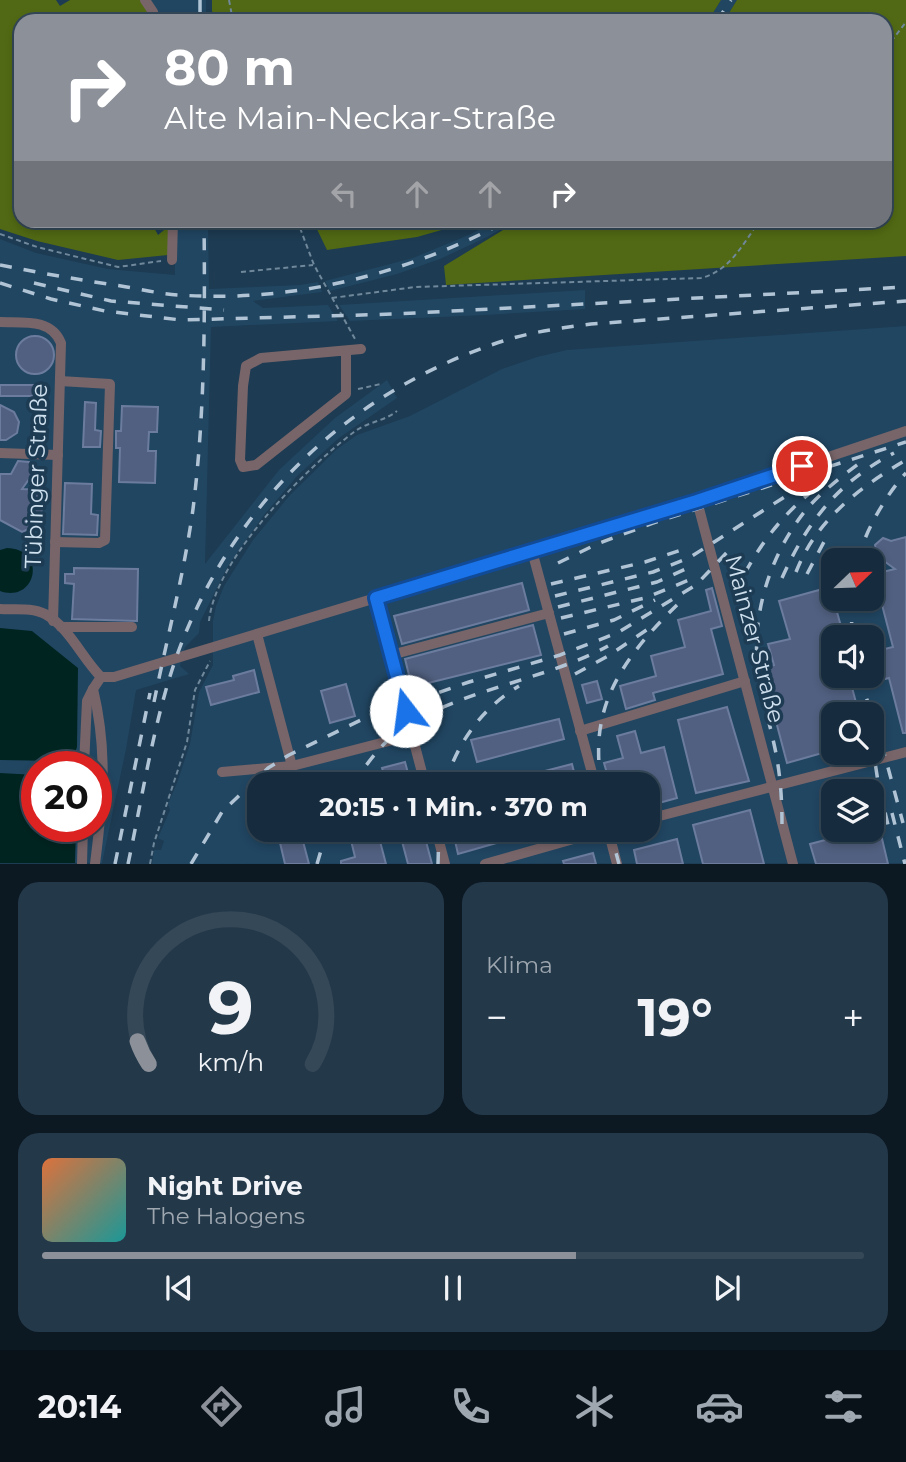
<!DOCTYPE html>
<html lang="de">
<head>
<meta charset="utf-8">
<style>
  body { margin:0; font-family:Montserrat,sans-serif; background:#233849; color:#f1f3f6; height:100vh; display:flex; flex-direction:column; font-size:26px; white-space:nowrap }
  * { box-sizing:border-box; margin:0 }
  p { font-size:23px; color:#9ea7b0 }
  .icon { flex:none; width:38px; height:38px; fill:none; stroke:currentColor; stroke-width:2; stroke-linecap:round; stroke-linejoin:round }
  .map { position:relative; height:864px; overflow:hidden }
  .side { display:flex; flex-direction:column; gap:18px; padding:18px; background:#0c1822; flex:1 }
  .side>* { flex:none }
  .banner { position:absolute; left:14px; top:14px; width:878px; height:214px; border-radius:21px; box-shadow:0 4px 10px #0003,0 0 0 2px #354858; background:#8c9099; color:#fff; overflow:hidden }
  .needle { width:46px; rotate:67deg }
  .tools { position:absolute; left:821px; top:548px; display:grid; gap:14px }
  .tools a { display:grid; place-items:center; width:63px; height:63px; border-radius:14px; background:#162c3e; box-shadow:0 4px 10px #0003,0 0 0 2px #354858; font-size:35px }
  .speed { position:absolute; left:21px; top:751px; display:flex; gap:14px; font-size:35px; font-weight:700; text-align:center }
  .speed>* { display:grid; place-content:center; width:91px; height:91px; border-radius:50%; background:#162c3e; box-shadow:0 4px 10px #0003,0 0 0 2px #354858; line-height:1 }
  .speed .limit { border:10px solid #d22; background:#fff; color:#111 }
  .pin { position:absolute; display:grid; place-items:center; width:60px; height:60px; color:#fff; margin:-30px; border:4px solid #fff; border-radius:50%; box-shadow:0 2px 7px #0007 }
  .me { position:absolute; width:77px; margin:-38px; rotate:345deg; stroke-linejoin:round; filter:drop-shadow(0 0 5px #0008) }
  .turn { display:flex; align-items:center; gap:24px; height:147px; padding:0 35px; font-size:32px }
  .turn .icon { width:91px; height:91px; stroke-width:2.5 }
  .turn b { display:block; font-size:49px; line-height:60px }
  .lanes { display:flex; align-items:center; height:66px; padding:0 35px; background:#0003; justify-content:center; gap:35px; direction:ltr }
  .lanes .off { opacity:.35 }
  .big { font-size:52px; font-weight:700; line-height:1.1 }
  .side .widget { flex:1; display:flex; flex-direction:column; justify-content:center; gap:10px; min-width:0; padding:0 24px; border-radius:21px; background:#233849 }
  .side .dial { align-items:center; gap:0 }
  .dial svg { height:182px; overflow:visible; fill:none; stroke:#354858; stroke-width:7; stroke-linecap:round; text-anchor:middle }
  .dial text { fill:#f1f3f6; stroke:none }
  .song { display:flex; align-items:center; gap:21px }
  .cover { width:84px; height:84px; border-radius:10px; background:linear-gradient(135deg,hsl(20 70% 55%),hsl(180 70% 35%)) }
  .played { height:7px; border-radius:4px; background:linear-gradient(90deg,#8c9099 65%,#354858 65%) }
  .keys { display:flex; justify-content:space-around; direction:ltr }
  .heat { display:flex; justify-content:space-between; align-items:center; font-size:38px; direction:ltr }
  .side .tiles { flex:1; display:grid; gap:18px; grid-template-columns:1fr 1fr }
  .widget:last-child { grid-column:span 2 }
  .trip { position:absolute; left:247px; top:772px; width:413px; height:70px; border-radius:21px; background:#162c3e; box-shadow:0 4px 10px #0003,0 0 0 2px #354858; font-weight:700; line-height:70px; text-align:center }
  .dock { display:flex; height:112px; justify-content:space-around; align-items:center; background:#091219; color:#9ea7b0 }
  .dock .icon { width:49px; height:49px }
  .dock .current { color:#8c9099 }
  .dock b { font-size:32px; color:#f1f3f6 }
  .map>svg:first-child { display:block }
</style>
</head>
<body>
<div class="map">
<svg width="906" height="864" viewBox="0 0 906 864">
  <rect width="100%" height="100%" fill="#1d3b52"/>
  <g fill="#214662" fill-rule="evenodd">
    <polygon points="143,0 206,0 206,21 150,21"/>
    <polygon points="721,0 737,0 724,21 708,21"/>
    <polygon points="497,220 516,221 487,237 440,259 397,274 330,291 325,281 413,258 471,234"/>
    <path d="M175,221H208L209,289L300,285L318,282L322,292L253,301L263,308L328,305L338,321L211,327L205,564L279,470L335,418L387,380L397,398L339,438L298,475L264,515L228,566L200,622L199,633L185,647L180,666L189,674L136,690L126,749L102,863H0V239L36,253L108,269L175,275ZM37,766H96V826H37Z"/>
    <polygon points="585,290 585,309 485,315 350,321 339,305"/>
    <path d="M906,326V863L152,864L154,850H161L164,841L158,838L170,810L168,804L177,783L190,744L199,692L213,665V621L216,606L224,586L253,540L290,495L337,449L357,435L410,416L502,369L537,357L567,350ZM833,560H872V598H833ZM833,637H872V676H833ZM833,714H872V752H833ZM259,784H648V830H259ZM833,791H872V830H833Z"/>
  </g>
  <g fill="#516914">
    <polygon points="0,0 56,0 60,6 70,0 143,0 149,18 147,21 21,21 21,220 153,221 151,222 158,235 169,226 168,255 118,260 37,241 0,229"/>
    <polygon points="212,0 721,0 708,21 217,21 212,11"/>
    <polygon points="737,0 906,0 906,256 446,285 444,266 518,221 886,220 886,21 724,21"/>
    <polygon points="313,221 473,221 417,237 327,250"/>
  </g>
  <g fill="#002521">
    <path d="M7,548C48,549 36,604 0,591V550Z"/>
    <path d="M0,628L32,631L78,668L77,747C74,757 69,759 59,761L0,760Z"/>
    <polygon points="0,773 37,775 37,826 76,826 75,863 0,863"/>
  </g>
  <g fill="#516080" stroke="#6c7c9e" stroke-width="2">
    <circle cx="35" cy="355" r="19"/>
    <rect x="0" y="385" width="33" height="11"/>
    <polygon points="85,402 96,403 95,430 101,431 100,447 83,447"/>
    <polygon points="0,405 14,412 19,422 17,433 6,440 0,440"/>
    <polygon points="122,406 158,407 157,432 149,432 148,451 156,451 155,483 119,482 120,448 116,448 116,431 121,431"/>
    <polygon points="18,461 29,462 33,469 32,475 22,489 45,490 41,515 33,515 31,528 22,532 0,520 0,474 11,474"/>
    <polygon points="65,483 92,484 91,514 98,515 97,535 63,534"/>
    <polygon points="906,537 906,733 903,733 889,678 873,682 872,652 893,647 874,574 895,569 877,556 875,545 883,538 891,541"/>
    <polygon points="74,568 138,569 137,621 72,619 74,584 65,583 65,574 74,574"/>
    <polygon points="522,583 529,610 402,644 394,616"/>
    <polygon points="830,587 844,637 833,637 833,678 849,676 859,714 833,714 833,750 787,763 769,695 772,694 765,668 774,665 768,644 790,639 779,601"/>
    <polygon points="712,588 722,626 711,629 723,674 653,693 655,700 626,709 620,686 656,676 651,656 685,647 678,620 711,611 706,590"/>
    <polygon points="533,625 541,655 412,687 405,659"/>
    <polygon points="254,670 259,692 211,705 206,687 234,680 233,676"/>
    <polygon points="597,681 602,699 587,703 582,685"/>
    <polygon points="346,684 355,716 330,723 321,691"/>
    <polygon points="727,707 749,781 696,793 678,720"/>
    <polygon points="559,719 564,739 477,762 471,740"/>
    <polygon points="635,731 641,753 664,747 677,798 648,806 648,784 610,784 604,763 623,758 617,736"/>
    <polygon points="405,762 411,784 387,784 382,768"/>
    <polygon points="572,764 577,784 506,784 506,781"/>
    <polygon points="750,810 764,864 703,864 693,825"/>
    <polygon points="879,826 888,864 816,864 810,844"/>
    <polygon points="277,830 300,830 309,864 285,864"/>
    <polygon points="358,830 377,830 386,864 341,864 341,861 355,857 349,832"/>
    <polygon points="399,830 423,830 432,864 408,864"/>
    <polygon points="460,830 497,830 500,842 458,854 453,832"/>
    <polygon points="516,830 540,830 541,832 518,838"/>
    <polygon points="677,839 683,864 637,864 634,850"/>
    <polygon points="593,853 596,864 564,864 563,861"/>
  </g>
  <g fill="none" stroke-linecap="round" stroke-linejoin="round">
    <g stroke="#70889b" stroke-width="2" stroke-dasharray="5 3.5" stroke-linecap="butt">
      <polyline points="229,0 233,21"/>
      <polyline points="886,48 906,22"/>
      <polyline points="297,220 314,265 355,339"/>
      <polyline points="0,234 37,247 118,267 161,261"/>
      <polyline points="241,272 313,265"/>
      <path d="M332,298L415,287L701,278C730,271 743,244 760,220"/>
      <polyline points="358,389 381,384"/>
      <path d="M209,621C215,559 305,469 354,432C367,422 385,421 397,411"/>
      <polyline points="150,864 154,843 187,742 195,690 210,661"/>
    </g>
    <g stroke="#786569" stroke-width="10">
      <polyline points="145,0 153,12 155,21"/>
      <polyline points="172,260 173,220"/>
      <path d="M0,322C23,323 51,318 61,343L53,621"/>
      <polyline points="346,351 346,394 256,465 243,467 240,460 243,386 246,366 261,358 361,349"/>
      <polyline points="0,453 58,455"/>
      <polyline points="697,501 793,864"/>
      <polyline points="55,542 99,543 105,540 110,384 60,381"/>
      <polyline points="532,551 595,784"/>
      <polyline points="376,598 425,784"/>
      <path d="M0,609C14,610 32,607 45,614C69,627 82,658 101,677H114L697,501L906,431"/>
      <polyline points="61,627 132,627"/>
      <polyline points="257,634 292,766"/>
      <polyline points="391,655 549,613"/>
      <polyline points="580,731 745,681"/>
      <polyline points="84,766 87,701 93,689"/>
      <polyline points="222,772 292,766 412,735"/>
      <polyline points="648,819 906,752"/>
      <polyline points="436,830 445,864"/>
      <polyline points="608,830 617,864"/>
      <polyline points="82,864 83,826"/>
      <path d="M95,864C103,800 108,752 93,689L101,677"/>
      <polyline points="485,864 605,830"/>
    </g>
    <g stroke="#b1c4d5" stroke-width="3.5" stroke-dasharray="12 12" stroke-linecap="butt">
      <polyline points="200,0 200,21"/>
      <polyline points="717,21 731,0"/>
      <path d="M0,265C40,273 80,280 121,286C140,289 160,294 179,295C294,303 407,274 509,220"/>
      <polyline points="0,283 51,299 105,311 181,320 396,314 906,287"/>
      <polyline points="34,283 111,301 224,310"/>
      <path d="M858,560C864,533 887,493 906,473"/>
      <polyline points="558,563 597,544 653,523 906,442"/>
      <path d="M796,572C816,520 860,487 906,460"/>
      <path d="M745,573C764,538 787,510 819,486"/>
      <polyline points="807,574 825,540"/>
      <path d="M782,578C807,522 838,482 894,453"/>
      <polyline points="551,584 645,562 690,547"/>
      <polyline points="555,596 653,572 689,558 811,480"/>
      <polyline points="851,598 852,637"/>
      <polyline points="558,607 657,582 688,568"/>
      <polyline points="561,618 645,598 689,580"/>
      <polyline points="564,634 614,620 655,600"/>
      <polyline points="575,674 608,656 648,629"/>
      <polyline points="859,676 880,738 903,823"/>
      <path d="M154,702C167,638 184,574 193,509C205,413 205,316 204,220"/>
      <polyline points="872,742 878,782 888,825"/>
      <path d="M352,784C363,770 373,755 386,742C440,692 541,683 608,646"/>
      <path d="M445,784C457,743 482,708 519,686"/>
      <path d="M600,784C599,764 597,744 601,724C609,677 644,637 677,605"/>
      <polyline points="892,813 905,864"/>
      <path d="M782,824C782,797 780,770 774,744C769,720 761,696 758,671C751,615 770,555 805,511C821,492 841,477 861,462"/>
      <polyline points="610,830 619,864"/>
      <polyline points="115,864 150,693"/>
      <path d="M128,864C143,794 155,713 180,647C237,499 352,390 503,341C531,332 561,328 591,324L906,301"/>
      <polyline points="191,864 222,812 268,768 289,755 365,718 469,682 560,655 617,633 696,585 732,547"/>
      <polyline points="317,864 327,830"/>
      <polyline points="438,864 439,830"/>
    </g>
  </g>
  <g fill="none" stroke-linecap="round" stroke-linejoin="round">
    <defs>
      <polyline id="route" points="406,711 376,598 697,501 802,466"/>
    </defs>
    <use href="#route" stroke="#114b97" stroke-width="18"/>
    <use href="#route" stroke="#1a73e8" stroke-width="12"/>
  </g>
  <g text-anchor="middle" stroke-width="7" stroke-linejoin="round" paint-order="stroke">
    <g font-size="23" fill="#cfe0ef" stroke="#1d3b52">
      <text transform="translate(36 476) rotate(-88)" y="8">Tübinger Straße</text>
      <text transform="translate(755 639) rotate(75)" y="8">Mainzer Straße</text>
    </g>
  </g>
</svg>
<div class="tools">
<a><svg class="needle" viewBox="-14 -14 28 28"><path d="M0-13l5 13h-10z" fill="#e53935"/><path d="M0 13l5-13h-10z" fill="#9ea7b0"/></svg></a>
<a><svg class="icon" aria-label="sound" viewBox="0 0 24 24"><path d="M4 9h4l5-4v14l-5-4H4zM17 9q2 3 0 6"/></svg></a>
<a><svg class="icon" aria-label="search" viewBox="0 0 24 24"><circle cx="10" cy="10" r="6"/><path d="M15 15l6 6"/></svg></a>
<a><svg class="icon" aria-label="layers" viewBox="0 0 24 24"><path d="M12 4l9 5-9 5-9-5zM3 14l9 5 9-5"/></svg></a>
</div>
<div class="speed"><div class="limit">20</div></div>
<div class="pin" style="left:802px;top:466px;background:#d93025"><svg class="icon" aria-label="arrive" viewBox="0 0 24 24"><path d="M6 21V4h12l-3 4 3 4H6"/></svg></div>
<svg class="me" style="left:406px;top:711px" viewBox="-20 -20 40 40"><circle r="19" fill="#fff"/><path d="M0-13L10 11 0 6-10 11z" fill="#1a73e8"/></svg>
<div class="trip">20:15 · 1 Min. · 370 m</div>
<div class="banner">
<div class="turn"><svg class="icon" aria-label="right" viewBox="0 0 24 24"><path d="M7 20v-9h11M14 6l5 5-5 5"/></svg><div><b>80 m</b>Alte Main-Neckar-Straße</div></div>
<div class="lanes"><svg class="icon off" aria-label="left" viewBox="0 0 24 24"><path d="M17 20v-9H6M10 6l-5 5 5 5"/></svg><svg class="icon off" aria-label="ahead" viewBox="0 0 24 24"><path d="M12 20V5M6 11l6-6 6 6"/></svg><svg class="icon off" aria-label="ahead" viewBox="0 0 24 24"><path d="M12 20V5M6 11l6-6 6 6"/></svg><svg class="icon" aria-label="right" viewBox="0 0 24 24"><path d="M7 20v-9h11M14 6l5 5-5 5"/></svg></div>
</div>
</div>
<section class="side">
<div class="tiles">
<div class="widget dial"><svg viewBox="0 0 100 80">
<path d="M14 69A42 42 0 1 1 86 69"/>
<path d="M14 69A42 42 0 0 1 9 59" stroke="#8c9099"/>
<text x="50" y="56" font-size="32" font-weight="700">9</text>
<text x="50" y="72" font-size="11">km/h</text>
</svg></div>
<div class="widget"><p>Klima</p>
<div class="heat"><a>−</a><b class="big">19°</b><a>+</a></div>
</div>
<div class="widget">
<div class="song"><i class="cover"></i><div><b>Night Drive</b><p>The Halogens</p></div></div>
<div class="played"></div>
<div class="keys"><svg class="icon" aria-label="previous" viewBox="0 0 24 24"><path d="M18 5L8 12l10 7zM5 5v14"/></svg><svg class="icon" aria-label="pause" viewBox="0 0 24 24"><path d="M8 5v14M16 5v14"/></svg><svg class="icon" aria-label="next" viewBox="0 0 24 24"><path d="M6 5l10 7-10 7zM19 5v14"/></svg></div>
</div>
</div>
</section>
<nav class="dock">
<b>20:14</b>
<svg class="icon current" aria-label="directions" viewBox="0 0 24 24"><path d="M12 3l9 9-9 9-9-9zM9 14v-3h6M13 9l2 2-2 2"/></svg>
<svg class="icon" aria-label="music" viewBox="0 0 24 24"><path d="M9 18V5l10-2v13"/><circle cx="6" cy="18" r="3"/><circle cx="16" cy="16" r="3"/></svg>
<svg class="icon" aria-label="phone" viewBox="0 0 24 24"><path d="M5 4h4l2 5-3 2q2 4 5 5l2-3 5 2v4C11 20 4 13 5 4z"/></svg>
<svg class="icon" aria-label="climate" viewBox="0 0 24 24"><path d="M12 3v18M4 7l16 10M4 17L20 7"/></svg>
<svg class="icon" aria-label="car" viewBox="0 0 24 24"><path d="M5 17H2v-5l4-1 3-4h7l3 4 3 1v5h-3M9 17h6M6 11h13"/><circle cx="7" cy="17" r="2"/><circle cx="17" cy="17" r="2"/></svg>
<svg class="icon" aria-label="filters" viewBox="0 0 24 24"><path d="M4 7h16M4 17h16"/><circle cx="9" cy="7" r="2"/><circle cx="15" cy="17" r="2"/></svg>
</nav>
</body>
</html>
